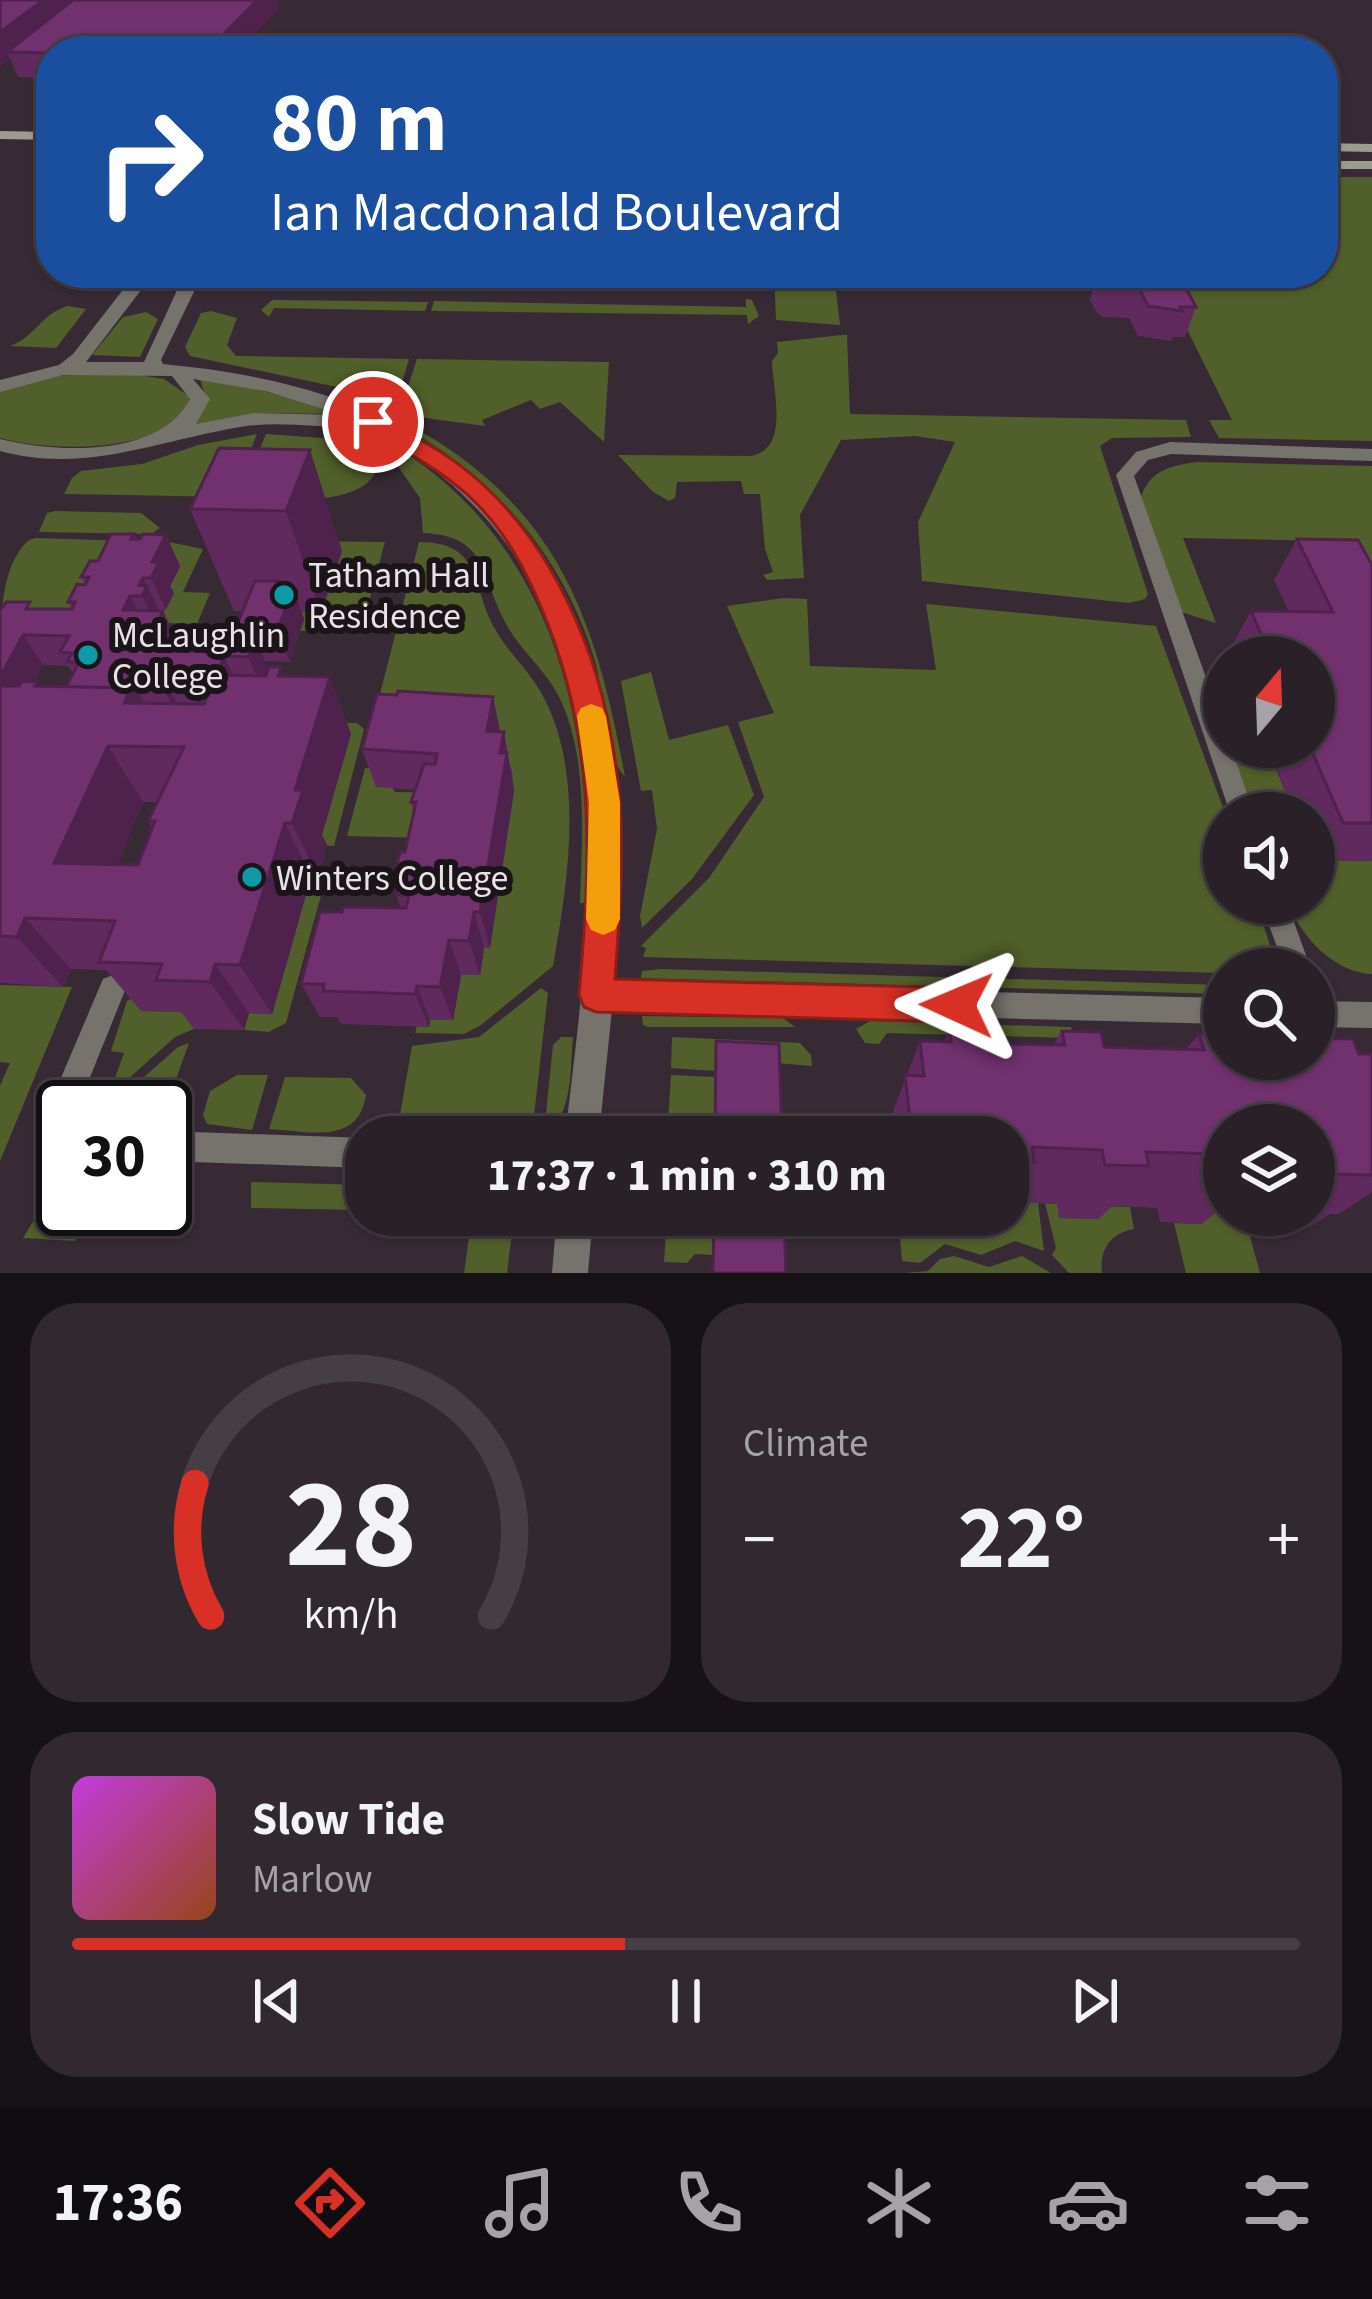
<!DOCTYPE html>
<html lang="en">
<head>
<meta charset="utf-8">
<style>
  body { margin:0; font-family:"Source Sans 3",sans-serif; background:#312830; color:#f1f3f6; height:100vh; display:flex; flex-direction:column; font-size:45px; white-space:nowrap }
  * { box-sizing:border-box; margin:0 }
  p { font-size:39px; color:#a5a3a8 }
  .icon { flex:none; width:66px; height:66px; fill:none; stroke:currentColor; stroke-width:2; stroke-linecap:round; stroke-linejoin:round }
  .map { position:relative; height:1273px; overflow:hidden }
  .side { display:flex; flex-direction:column; gap:30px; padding:30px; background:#171216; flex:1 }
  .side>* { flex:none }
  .top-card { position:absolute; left:36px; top:36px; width:1302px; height:252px; border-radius:48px; box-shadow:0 3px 9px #0004,0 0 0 3px #453e45; background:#1a4fa0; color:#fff; overflow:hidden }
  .needle { width:78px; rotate:19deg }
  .controls { position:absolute; left:1203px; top:636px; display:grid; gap:24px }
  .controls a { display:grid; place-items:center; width:132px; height:132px; border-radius:50%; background:#292028; box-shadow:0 3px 9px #0004,0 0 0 3px #453e45; font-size:60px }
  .speed { position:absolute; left:36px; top:1080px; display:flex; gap:24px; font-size:60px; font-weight:700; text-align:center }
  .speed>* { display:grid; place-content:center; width:156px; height:156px; border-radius:50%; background:#292028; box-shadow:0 3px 9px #0004,0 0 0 3px #453e45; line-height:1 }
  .speed .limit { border:6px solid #111; border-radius:18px; background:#fff; color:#111 }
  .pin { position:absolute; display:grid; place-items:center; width:102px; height:102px; color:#fff; margin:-51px; border:6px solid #fff; border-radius:50%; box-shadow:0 3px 12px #0007 }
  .me { position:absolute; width:132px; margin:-66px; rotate:271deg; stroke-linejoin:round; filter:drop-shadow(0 0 9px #0008) }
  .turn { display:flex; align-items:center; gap:42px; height:252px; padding:0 36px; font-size:54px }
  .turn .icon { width:156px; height:156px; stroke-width:2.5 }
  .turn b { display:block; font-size:84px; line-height:102px }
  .big { font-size:90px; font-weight:700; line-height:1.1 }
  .side .tile { flex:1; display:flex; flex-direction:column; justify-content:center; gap:18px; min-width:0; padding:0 42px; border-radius:48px; background:#312830 }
  .side .dial { align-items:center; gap:0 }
  .dial svg { height:312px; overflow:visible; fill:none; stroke:#453e45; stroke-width:7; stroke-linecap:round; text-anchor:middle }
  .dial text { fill:#f1f3f6; stroke:none }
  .song { display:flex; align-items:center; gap:36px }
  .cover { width:144px; height:144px; border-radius:18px; background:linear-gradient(135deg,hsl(290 70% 55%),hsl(20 70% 35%)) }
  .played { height:12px; border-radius:6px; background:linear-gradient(90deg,#d93025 45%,#453e45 45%) }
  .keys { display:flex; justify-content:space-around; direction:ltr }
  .heat { display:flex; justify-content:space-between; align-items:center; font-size:66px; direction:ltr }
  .side .tiles { flex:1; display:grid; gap:30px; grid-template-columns:1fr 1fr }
  .tile:last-child { grid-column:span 2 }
  .trip { position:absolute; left:345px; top:1116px; width:684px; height:120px; border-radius:48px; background:#292028; box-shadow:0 3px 9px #0004,0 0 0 3px #453e45; font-weight:700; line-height:120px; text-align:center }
  .menu { display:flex; height:192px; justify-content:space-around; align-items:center; background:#100d10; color:#a5a3a8 }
  .menu .icon { width:84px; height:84px }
  .menu .current { color:#d93025 }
  .menu b { font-size:54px; color:#f1f3f6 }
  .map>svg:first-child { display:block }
</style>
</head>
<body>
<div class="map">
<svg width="1372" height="1273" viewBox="0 0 1372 1273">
  <rect width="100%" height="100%" fill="#372a35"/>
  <g fill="#515f2a">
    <polygon points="1323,177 1372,177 1372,441 1219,438 1209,420 1232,420 1171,297 1143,273 1323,273"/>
    <polygon points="774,273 834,273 840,325 776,320"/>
    <polygon points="746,299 752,300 759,316 748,324 747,315 431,311 434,301 746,307"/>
    <polygon points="272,300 278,300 428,302 425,311 274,308 269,317 261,310"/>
    <path d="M68,306L86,309L56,348L10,346C34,338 42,313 68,306Z"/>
    <polygon points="211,311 237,318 227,345 236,356 409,359 394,409 361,392 190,356 185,347 201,313"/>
    <polygon points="146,312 158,319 140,357 92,355 123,317"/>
    <path d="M842,335H847L850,414L1186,420L1191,437L1112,438L1100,446L1148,594L1145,599L1129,603L922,581L918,522L955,442L915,436L841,440L800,515L804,578L767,580L763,575L773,572L765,549L760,494H744L741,481L677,482L675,498L669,501L653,492L618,455L751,456C790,449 773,392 772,361L778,353L777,342Z"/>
    <polygon points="417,359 609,362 604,442 560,402 540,409 531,400 482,420 485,426 411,416 400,411"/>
    <path d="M120,372L164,379L190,397C175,456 46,452 0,438V391L53,376Z"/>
    <polygon points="200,379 257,389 343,414 260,413 193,425 207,402"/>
    <path d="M398,419C555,500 595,612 625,777C599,747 606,698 595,661C564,557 493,473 397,424Z"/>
    <polygon points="257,434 231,497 64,494 72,478 81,471 142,464 198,445"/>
    <path d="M266,434L322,438L379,452C384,513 277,498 240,498Z"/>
    <path d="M390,443C557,544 591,721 587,903H580C582,837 589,753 557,693C542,666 516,646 503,618C480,571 486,536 423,533L420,498L386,449Z"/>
    <path d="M1198,462L1372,466V577L1336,541L1183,538L1216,623L1181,612L1141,497C1150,470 1172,465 1198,462Z"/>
    <polygon points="55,511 141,513 160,528 151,534 39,532 47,513"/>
    <path d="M29,540L36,538L161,542L117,584L0,664C0,622 0,565 29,540Z"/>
    <polygon points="289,541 385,542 365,617 355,628 300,631 304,620 279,545"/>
    <polygon points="169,542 203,549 183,592 210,593 197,624 160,623 158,609 180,567 158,565"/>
    <path d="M419,542C483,542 471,587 495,629C508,653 530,671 543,696C585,775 568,882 553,966L481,1025L464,1034L415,1033L417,1026L429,1027L430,1020H453L461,975H480L484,947L489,948L381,718L374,717Z"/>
    <polygon points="784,598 807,599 810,666 936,670 926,604 1156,626 1225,813 1224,903 1256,903 1271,948 1268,969 1224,973 643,957 646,948 641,946 709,878 764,797 738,722 774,713 727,606"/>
    <polygon points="651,672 669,740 728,725 754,795 692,879 642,928 640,916 657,829 652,790 641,791 621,681"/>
    <polygon points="306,722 357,723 364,729 334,846 320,845"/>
    <polygon points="1230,747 1267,747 1290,803 1250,801"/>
    <polygon points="365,768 381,769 395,792 448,793 423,838 347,836"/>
    <path d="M1314,860L1372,861V974C1335,973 1301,937 1288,903H1314Z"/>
    <polygon points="311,877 326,877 286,1023 269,1032 244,1030 249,1013 272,1014"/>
    <polygon points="661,969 1224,985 1224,994 641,978 642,971"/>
    <polygon points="0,985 72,987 0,1161 0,1086 10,1063 0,1062"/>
    <polygon points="541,988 548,993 532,1133 410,1128 400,1115 412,1046 479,1037"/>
    <polygon points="137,995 142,1011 199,1012 194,1029 175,1037 108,1097 124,1053 111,1051 127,1001"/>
    <polygon points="642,1016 783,1018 795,1027 648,1027 643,1025"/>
    <polygon points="870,1021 1071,1027 1074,1038 887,1033 879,1044 865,1043 856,1029"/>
    <path d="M561,1037H573C570,1067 574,1116 544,1133L553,1045Z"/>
    <polygon points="672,1037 800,1043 811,1055 812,1066 716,1058 715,1071 671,1068"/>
    <polygon points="189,1043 165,1110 110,1107 178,1047"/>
    <polygon points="237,1075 268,1075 252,1130 207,1124 203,1115 210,1091"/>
    <polygon points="671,1075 715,1077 714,1116 696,1114 687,1124 668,1123"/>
    <path d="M285,1077L351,1078L366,1095C358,1146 309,1131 269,1129Z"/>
    <polygon points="251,1182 366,1185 366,1210 251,1208"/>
    <polygon points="63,1186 63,1209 85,1209 75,1241 23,1238 51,1192"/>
    <polygon points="1008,1202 1038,1203 1044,1251 1015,1241 981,1255 945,1244 920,1263 902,1261 898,1215 1008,1215"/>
    <path d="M1045,1203L1057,1204L1060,1218L1098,1219L1097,1206L1130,1207L1134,1229C1111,1233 1099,1249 1102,1273H1069L1052,1255L1056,1248Z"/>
    <polygon points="1197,1208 1244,1215 1260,1273 1186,1273 1174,1223 1201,1224"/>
    <polygon points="472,1215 514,1215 507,1273 464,1273"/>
    <polygon points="667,1215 712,1217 712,1255 695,1254 687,1263 664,1262"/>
    <polygon points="954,1256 989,1267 1022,1256 1051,1273 904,1273 928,1271 940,1259"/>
  </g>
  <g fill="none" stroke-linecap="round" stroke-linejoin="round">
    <g fill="#76736c" fill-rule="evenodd">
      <polygon points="1170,442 1372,449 1372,461 1171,454 1148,460 1134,476 1224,728 1224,747 1231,747 1254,813 1230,813 1116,475 1136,452"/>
      <polygon points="1261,903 1287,903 1311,969 1285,969"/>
      <polygon points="113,975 123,979 126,988 78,1107 63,1107 63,1155 40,1149 35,1139 103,979"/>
      <polygon points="596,982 1224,998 1224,1024 596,1008 586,1004 582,995 586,986"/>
      <polygon points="1314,1001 1372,1002 1372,1028 1314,1027"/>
      <polygon points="165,1131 366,1138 366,1168 165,1161"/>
    </g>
    <g fill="#76736c" fill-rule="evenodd">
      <path d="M136,273H154L86,362H144L185,273H203L161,360L163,364C249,372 342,391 417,436C557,522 616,687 620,845C622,943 608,1040 599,1137H565C596,875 645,566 360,424L352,428C315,427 277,421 240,427C157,441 84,474 0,451V439C55,453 160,458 190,399L172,376L63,375L0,392V380L59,365L73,354ZM193,379L265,391L342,415L254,413L196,424L210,399Z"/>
      <polygon points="557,1215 593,1215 588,1273 552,1273"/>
    </g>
    <g fill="#9d9a8e" fill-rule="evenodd">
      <polygon points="0,131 51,132 51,140 0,139"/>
      <polygon points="1323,143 1372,144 1372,152 1323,151"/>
      <rect x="1323" y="161" width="49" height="8"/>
    </g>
  </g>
  <g fill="#612a5f" fill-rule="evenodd">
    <polygon points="0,0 277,0 279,8 239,51 51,51 51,79 18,77 10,58 0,66"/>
    <polygon points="1098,273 1178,273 1196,307 1185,337 1172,337 1171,341 1138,336 1129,318 1103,317 1096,312 1090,299"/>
    <path d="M219,448L342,551L321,613L302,612L304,619L290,662L265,661L268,669L285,676L330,677L351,734L322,835L327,845L318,877H311L272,1014L249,1013L244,1030L194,1029L181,1012L141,1011L106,970L71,969L63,987L0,983V608L72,609L68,602L85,585L81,577L98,561L134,534L136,539L166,535L180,566L170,586L174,593L166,609H159L177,640L196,639L223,632L226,639H231L242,611H234L190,509ZM43,665L68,666L73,673L66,687H41L35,681ZM143,802H157L148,821L152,828L138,865H117Z"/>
    <polygon points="1297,539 1372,565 1372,861 1314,860 1314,813 1294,813 1268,747 1314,747 1314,657 1232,657 1229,651 1251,611 1289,612 1274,580"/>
    <polygon points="493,697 500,732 512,771 514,791 490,948 484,947 480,975 461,975 453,1020 430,1020 429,1027 341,1024 337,1017 320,1017 301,984 342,912 401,908 396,895 400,876 396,867 405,852 414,813 411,802 415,790 376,787 362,749"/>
    <polygon points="950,1027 999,1044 1053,1045 1062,1031 1104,1047 1186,1049 1199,1034 1224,1059 1372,1054 1372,1192 1339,1214 1330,1214 1310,1227 1263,1226 1260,1215 1314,1215 1314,1125 1224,1125 1224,1209 1221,1208 1202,1224 1160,1222 1157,1208 1112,1206 1099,1219 1059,1218 1057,1204 1008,1202 1008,1137 883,1137 920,1041 944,1042"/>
  </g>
  <g fill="#4f224d">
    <polygon points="43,0 84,0 7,52 10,58 0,66 0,32"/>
    <polygon points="257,0 277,0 279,8 239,51 207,51"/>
    <polygon points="310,450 342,551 321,613 286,511"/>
    <polygon points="166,535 180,566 170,586 174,593 166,609 151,578 152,562"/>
    <polygon points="143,578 161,613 163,611 178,642 147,643 156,624 142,596 139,585"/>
    <polygon points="278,581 287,605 293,589 304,619 290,662 277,631 275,588"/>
    <polygon points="130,596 146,627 123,610"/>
    <polygon points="247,630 253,645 255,639 268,669 262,687 248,657 244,638"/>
    <polygon points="23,635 43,665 20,709 0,739 0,677"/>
    <polygon points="224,656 238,687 215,683"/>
    <polygon points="330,677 351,734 322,835 327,845 318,877 292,823 295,790"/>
    <polygon points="129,681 136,694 138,691 155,721 124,703 124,691"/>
    <polygon points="166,683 182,713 180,719 164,689"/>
    <polygon points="193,685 208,715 206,720 191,690"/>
    <polygon points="493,697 501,736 487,731"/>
    <polygon points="504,732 514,791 490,948 480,912"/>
    <polygon points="108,746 143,802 96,916 54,863"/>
    <polygon points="285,823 311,877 272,1014 240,965"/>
    <polygon points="474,912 484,947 480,975 469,941"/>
    <polygon points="25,918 71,969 63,987 17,937"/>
    <polygon points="449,940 461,975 453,1020 440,987"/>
    <polygon points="215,964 249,1013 244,1030 210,982"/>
    <polygon points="417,986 430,1020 429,1027 415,994"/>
  </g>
  <g fill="#71316e" stroke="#4f224d" stroke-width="3" fill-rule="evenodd">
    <polygon points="0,0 43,0 0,32"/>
    <polygon points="73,0 257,0 207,51 51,51 51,53 7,52"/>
    <polygon points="1101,273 1178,273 1196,307 1180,307 1182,311 1148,306 1139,288 1112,288 1105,282"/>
    <polygon points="219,448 310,450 286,511 190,509"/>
    <polygon points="111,534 134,534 131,539 140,539 143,534 166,535 152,562 159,562 151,578 143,578 139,585 147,586 142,596 130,596 123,610 163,611 147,643 196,639 199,631 223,632 220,638 231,639 255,581 278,581 275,588 293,589 277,631 247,630 244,638 255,639 248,657 224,656 213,683 193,685 191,690 173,689 176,683 166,683 164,689 138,688 141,681 129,681 125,688 66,687 79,662 67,662 72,653 60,652 69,636 23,635 0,677 0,608 2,608 6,602 30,602 26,609 72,609 75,602 68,602 77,584 85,585 89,577 81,577 90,561 98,561"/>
    <polygon points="1297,539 1358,540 1372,565 1372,823 1343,823 1310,747 1314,747 1314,657 1271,657 1251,611 1333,612"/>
    <path d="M269,667H281L278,676L330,677L295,790H303L292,823H285L240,965L215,964L210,982L156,980L162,964L99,962L115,921L25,918L17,937L0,936V686H19L22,681L38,682L35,686L131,688L124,703L204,704L216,675L266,676ZM108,746L184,747L148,821H155L138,865L54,863Z"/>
    <polygon points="398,691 493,697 487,731 504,732 500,753 507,753 480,912 474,912 469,941 449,940 440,987 417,986 415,994 323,991 324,984 301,984 320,912 342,912 344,907 406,908 409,895 396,895 402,867 396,867 400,852 405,852 416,802 411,802 424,764 435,764 437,754 362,749 377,694 397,695"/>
    <polygon points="950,1027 997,1029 999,1044 1065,1045 1062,1031 1101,1032 1104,1047 1204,1050 1199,1034 1224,1034 1224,1059 1314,1059 1314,1038 1353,1039 1359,1054 1372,1054 1372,1175 1333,1174 1327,1156 1314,1156 1314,1125 1224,1125 1224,1170 1218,1170 1214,1154 1184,1153 1146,1152 1149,1166 1105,1165 1102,1150 1032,1147 1034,1162 1008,1161 1008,1137 950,1137 948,1122 910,1120 905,1075 924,1076 920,1041 951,1042"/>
    <polygon points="716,1041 779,1044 782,1137 715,1137"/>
    <polygon points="714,1215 784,1215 786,1273 713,1273"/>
  </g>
  <path fill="#d93025" stroke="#8d1f18" stroke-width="3" d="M373,415C393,421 411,435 429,445C552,516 610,668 620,805C624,863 619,921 615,979L957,988L969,993L974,1005L969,1017L957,1022L596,1012L584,1007L579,995C591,857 597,738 541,607C525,569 507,535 478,505C446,472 404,451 365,427V417Z"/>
  <polygon fill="#f59e0b" points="591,704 602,708 606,716 620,802 620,919 615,930 603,935 591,930 586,919 589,802 577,716 581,708"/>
  <g fill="#0f9aa8" stroke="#1b151a" stroke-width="4.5">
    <circle cx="284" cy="595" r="12"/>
    <circle cx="88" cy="655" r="12"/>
    <circle cx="252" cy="877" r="12"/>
  </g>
  <g text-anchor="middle" stroke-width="12" stroke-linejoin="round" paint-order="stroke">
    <g font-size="36" fill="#e9e1e8" stroke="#1b151a" text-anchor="start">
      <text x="308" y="587">Tatham Hall<tspan x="308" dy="41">Residence</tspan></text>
      <text x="112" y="647">McLaughlin<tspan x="112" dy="41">College</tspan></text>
      <text x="276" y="890">Winters College</text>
    </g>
  </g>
</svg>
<div class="controls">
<a><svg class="needle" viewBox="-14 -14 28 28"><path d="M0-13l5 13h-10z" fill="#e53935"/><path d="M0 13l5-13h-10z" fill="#a5a3a8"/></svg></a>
<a><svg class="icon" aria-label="sound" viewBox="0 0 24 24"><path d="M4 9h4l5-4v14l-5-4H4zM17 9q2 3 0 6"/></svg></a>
<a><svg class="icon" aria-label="search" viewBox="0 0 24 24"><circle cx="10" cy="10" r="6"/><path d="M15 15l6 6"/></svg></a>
<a><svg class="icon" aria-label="layers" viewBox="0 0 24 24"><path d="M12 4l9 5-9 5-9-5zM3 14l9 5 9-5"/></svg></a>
</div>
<div class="speed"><div class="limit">30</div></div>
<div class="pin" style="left:373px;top:422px;background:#d93025"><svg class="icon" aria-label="arrive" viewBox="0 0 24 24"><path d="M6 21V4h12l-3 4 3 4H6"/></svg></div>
<svg class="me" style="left:957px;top:1005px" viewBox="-20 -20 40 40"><path d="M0-17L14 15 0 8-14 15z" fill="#d93025" stroke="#fff" stroke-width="4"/></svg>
<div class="trip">17:37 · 1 min · 310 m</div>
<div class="top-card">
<div class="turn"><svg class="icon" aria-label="right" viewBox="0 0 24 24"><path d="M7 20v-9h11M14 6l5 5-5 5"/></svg><div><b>80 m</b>Ian Macdonald Boulevard</div></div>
</div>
</div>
<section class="side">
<div class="tiles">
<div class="tile dial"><svg viewBox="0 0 100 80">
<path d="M14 69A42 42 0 1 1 86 69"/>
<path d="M14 69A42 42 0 0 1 10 35" stroke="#d93025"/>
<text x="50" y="56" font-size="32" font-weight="700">28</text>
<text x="50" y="72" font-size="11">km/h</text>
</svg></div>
<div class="tile"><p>Climate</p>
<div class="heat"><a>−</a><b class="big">22°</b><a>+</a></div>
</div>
<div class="tile">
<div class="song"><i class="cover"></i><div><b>Slow Tide</b><p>Marlow</p></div></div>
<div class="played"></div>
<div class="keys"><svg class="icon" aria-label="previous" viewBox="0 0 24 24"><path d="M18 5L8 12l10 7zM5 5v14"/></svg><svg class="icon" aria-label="pause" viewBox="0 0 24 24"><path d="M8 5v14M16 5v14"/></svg><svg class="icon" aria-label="next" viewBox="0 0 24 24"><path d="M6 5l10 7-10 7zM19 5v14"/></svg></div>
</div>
</div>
</section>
<nav class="menu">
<b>17:36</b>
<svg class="icon current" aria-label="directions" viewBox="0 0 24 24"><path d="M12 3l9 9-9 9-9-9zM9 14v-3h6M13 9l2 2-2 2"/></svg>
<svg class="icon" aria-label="music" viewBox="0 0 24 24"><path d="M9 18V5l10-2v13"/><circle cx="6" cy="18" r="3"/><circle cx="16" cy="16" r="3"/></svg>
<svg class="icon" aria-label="phone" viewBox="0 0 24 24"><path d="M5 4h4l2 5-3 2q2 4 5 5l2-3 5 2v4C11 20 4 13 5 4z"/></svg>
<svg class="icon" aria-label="climate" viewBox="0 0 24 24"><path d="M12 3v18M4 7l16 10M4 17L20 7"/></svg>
<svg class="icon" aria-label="car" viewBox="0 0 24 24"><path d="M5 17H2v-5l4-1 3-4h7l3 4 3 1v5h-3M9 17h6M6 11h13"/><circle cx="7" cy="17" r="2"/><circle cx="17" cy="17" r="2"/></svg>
<svg class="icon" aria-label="filters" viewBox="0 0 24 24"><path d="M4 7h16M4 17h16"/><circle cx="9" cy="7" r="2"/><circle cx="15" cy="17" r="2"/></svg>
</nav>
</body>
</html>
